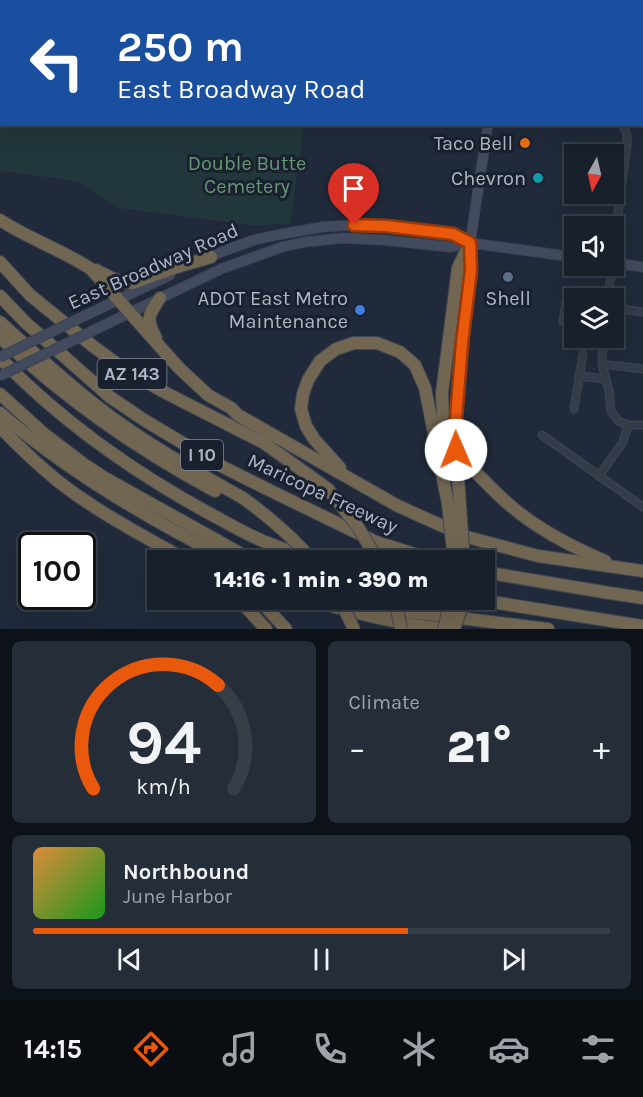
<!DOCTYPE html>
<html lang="en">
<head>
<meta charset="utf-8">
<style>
  body { margin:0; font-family:Karla,sans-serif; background:#252d38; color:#f1f3f6; height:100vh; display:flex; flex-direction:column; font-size:22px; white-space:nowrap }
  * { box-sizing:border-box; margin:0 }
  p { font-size:20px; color:#9fa3a9 }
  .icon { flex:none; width:33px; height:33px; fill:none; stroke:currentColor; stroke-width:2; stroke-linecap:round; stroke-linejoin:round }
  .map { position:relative; height:629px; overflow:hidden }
  .drawer { display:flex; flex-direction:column; gap:12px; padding:12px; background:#0d1218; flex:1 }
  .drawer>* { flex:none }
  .banner { position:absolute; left:0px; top:0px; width:644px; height:126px; box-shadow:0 6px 24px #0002,0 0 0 2px #363e48; background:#1a4fa0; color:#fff; overflow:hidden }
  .needle { width:39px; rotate:188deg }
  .tools { position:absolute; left:564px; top:144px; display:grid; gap:12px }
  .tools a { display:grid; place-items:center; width:60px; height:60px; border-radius:0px; background:#18202c; box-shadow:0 6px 24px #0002,0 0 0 2px #363e48; font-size:30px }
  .speed { position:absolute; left:18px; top:532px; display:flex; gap:12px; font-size:30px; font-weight:700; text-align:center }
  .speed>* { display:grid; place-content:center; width:78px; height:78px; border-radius:50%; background:#18202c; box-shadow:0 6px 24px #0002,0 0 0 2px #363e48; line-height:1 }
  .speed .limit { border:3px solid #111; border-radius:9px; background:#fff; color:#111 }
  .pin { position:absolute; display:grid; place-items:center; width:51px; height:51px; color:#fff; margin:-62px -26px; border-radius:50% 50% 50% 0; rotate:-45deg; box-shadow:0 0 6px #0007 }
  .pin .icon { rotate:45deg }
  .me { position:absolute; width:66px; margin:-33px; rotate:359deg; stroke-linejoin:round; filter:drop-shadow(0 0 4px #0008) }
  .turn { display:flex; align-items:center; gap:21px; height:126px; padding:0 18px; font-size:27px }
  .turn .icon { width:78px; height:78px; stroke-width:2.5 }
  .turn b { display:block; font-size:42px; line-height:51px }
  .big { font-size:45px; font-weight:800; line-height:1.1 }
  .drawer .widget { flex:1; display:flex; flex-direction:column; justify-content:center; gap:9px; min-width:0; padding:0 21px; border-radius:9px; background:#252d38 }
  .drawer .dial { align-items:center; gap:0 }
  .dial svg { height:156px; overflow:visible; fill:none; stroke:#363e48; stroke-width:7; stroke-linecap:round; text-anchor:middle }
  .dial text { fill:#f1f3f6; stroke:none }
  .song { display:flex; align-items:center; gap:18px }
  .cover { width:72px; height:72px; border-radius:9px; background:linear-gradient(135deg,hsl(30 70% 55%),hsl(120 70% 35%)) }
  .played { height:6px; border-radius:3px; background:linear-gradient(90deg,#ea580c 65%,#363e48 65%) }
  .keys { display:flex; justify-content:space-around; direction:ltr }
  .heat { display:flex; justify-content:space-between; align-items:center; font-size:33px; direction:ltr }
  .drawer .tiles { flex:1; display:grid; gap:12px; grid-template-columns:1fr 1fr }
  .widget:last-child { grid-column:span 2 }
  .trip { position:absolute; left:147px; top:550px; width:348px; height:60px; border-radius:0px; background:#18202c; box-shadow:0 6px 24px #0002,0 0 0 2px #363e48; font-weight:800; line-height:60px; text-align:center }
  .tabs { display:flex; height:96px; justify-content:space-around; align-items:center; background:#0a0d12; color:#9fa3a9 }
  .tabs .icon { width:42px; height:42px }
  .tabs .current { color:#ea580c }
  .tabs b { font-size:27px; color:#f1f3f6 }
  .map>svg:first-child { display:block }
</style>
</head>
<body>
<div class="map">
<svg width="643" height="629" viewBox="0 0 643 629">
  <rect width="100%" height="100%" fill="#202a3a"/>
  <polygon fill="#22373b" points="0,0 323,0 323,2 2,2 2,124 304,125 290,223 259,226 118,208 77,181 0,171"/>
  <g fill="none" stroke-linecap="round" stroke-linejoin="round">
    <defs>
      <g id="minor">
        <polyline points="614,243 627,145 627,135 622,124"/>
        <polyline points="567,295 563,322 574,324"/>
        <polyline points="608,298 612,266"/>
        <polyline points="614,308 643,312"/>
        <polyline points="602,364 643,369"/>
        <polyline points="579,376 606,379"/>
        <polyline points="574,409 583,354"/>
        <polyline points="628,425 643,425"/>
        <polyline points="542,435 643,507"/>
        <polyline points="599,476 623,442 628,425 618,421 611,411 609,391 602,364 603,338"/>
      </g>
      <g id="secondary">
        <polyline points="506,2 506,0"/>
        <polyline points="207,258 224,251 254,240 277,235 322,227 354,225 386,226 453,235 470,243 574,257"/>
        <polyline points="614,263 643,267"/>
        <polyline points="465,314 471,269 470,243 488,124"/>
        <polyline points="80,318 170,275"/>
        <polyline points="92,331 221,269 282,247 305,242 343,238 384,240 450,247 470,243"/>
      </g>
      <g id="motorway">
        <path d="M0,220C29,239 62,250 91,269L179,368L208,395L231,408L238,415L398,506L467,537L538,556L643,571"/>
        <polyline points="0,262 30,295 94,347 127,371 166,393 264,443 328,489"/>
        <path d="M96,270C108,276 119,283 132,283L177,267L211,257"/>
        <polyline points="0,296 25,322 110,397 144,420 223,467 269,490 376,542 437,561"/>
        <path d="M0,322C32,351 64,381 98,407C143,442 193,470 243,498"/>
        <path d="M0,337C64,398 137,449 215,491"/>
        <path d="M156,338C145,318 149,315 160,298"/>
        <path d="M0,358C62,422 136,474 214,516C231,525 249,536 268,543C284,550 302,555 320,561"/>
        <polyline points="0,394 43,433 85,465 105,478 254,561"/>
        <path d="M0,413C70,473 150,520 232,561"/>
        <path d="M0,427C25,453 53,480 84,500C117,523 153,541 188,561"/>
        <path d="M455,431C463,440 462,454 468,465C483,479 496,494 512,507C539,530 572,547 605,561"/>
        <polyline points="444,445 442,393 458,268 470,243"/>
        <polyline points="340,468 314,439 306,426 301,409 303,394 308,380 320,361 336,349 354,343 377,343 400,352 415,365 425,388 448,504"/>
        <polyline points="460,506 455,431 465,314"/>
        <polyline points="484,572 603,592 643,598"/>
        <polyline points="239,600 266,629"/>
        <polyline points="255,600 263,604 286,629"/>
        <path d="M312,600C356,614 397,623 442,629"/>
        <polyline points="348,600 388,609 548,629"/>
        <polyline points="479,600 643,626"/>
      </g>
    </defs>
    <use href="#minor" stroke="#3d4554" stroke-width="9"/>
    <use href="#secondary" stroke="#3d4554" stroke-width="11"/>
    <use href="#motorway" stroke="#3f4655" stroke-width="14"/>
    <use href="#minor" stroke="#343c4a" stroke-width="7"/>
    <use href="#secondary" stroke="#424a5d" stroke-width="9"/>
    <use href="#motorway" stroke="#716651" stroke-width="12"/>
    <defs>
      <g id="secondary-bridge">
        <polyline points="0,357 80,318"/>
        <polyline points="0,376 92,331"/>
      </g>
      <g id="motorway-bridge">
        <polyline points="328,489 358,527 378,561"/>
        <path d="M243,498C269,517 292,536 313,561"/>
        <polyline points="448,504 454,561"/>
        <polyline points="460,506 464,561"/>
        <polyline points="340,600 354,629"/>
        <polyline points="395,600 401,629"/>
        <polyline points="444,629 451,600"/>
        <polyline points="454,629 460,612 462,600"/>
      </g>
    </defs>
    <use href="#secondary-bridge" stroke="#3d4554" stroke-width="11" stroke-linecap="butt"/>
    <use href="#motorway-bridge" stroke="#3f4655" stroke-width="14" stroke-linecap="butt"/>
    <use href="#secondary-bridge" stroke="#424a5d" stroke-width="9"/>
    <use href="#motorway-bridge" stroke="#716651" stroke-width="12"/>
  </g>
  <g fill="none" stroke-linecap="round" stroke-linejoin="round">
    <defs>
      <polyline id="route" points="354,225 386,226 453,234 470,243 471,270 462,343 455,431 456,450"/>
    </defs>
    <use href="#route" stroke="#983908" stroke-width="15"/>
    <use href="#route" stroke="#ea580c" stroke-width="10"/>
  </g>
  <circle fill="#e8710a" stroke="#19212f" stroke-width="2" cx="525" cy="143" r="6"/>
  <circle fill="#0f9aa8" stroke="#19212f" stroke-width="2" cx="538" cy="178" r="6"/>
  <circle fill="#5c6f8a" stroke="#19212f" stroke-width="2" cx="508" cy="277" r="6"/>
  <circle fill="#3f7fe0" stroke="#19212f" stroke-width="2" cx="360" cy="310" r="6"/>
  <g text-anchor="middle" stroke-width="6" stroke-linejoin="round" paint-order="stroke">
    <g fill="#19212f" stroke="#828999" stroke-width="1.5">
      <rect x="97.5" y="359" width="69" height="30" rx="4.5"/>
      <rect x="181" y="440" width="42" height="30" rx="4.5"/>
    </g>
    <g font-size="18" font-weight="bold" fill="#afb6c7">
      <text x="132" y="380">AZ 143</text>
      <text x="202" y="461">I 10</text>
    </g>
    <g font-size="20" fill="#afb6c7" stroke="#19212f" text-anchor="end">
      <text x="513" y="150">Taco Bell</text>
      <text x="526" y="185">Chevron</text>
      <text x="348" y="305">ADOT East Metro<tspan x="348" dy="23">Maintenance</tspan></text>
      <text x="508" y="305" text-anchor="middle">Shell</text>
    </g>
    <g font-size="20" fill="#659874" stroke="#19212f">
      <text x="247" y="170">Double Butte<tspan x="247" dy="23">Cemetery</tspan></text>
    </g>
    <g font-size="20" fill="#afb6c7" stroke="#19212f">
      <text transform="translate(153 266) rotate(-24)" y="7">East Broadway Road</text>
      <text transform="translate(323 493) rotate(25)" y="7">Maricopa Freeway</text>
    </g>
  </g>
</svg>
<div class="tools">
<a><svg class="needle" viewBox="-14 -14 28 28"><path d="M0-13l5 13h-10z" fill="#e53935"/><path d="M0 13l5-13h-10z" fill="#9fa3a9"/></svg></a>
<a><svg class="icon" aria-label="sound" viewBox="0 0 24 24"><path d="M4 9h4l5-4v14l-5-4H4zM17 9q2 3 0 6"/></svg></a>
<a><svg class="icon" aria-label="layers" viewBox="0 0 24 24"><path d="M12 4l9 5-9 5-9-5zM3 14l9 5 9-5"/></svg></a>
</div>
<div class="speed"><div class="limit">100</div></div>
<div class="pin" style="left:354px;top:225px;background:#d93025"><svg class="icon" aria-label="arrive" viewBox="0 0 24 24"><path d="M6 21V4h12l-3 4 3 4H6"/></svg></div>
<svg class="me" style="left:456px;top:450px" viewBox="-20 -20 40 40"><circle r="19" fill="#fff"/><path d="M0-13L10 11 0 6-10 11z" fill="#ea580c"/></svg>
<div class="trip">14:16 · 1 min · 390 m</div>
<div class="banner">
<div class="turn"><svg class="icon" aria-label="left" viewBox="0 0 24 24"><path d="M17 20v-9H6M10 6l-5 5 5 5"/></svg><div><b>250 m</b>East Broadway Road</div></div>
</div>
</div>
<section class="drawer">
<div class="tiles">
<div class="widget dial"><svg viewBox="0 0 100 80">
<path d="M14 69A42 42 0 1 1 86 69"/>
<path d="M14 69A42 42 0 0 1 78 16" stroke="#ea580c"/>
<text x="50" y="56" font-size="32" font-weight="700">94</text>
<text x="50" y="72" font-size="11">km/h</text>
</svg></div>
<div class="widget"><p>Climate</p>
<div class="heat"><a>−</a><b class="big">21°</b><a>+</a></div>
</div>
<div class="widget">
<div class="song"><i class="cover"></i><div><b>Northbound</b><p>June Harbor</p></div></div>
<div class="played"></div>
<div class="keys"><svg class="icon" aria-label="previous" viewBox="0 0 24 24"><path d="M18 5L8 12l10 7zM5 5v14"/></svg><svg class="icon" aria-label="pause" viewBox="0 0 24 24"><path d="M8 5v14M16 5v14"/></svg><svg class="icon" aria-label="next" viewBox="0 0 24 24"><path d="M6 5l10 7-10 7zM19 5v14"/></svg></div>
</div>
</div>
</section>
<nav class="tabs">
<b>14:15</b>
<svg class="icon current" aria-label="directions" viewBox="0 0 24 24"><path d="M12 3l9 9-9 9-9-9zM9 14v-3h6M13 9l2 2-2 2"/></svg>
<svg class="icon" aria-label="music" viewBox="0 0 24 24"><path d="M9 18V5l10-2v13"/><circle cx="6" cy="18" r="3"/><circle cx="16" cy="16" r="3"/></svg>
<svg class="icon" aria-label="phone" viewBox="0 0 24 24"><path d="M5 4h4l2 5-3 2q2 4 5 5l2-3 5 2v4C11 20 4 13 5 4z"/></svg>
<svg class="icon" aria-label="climate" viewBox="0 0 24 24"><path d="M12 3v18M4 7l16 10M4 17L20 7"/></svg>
<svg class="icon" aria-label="car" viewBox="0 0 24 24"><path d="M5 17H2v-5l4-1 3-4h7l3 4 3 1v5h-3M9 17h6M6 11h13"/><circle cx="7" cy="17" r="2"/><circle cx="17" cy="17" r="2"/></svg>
<svg class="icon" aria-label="filters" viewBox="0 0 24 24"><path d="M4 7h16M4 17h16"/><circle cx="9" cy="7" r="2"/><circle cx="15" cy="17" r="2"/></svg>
</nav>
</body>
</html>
